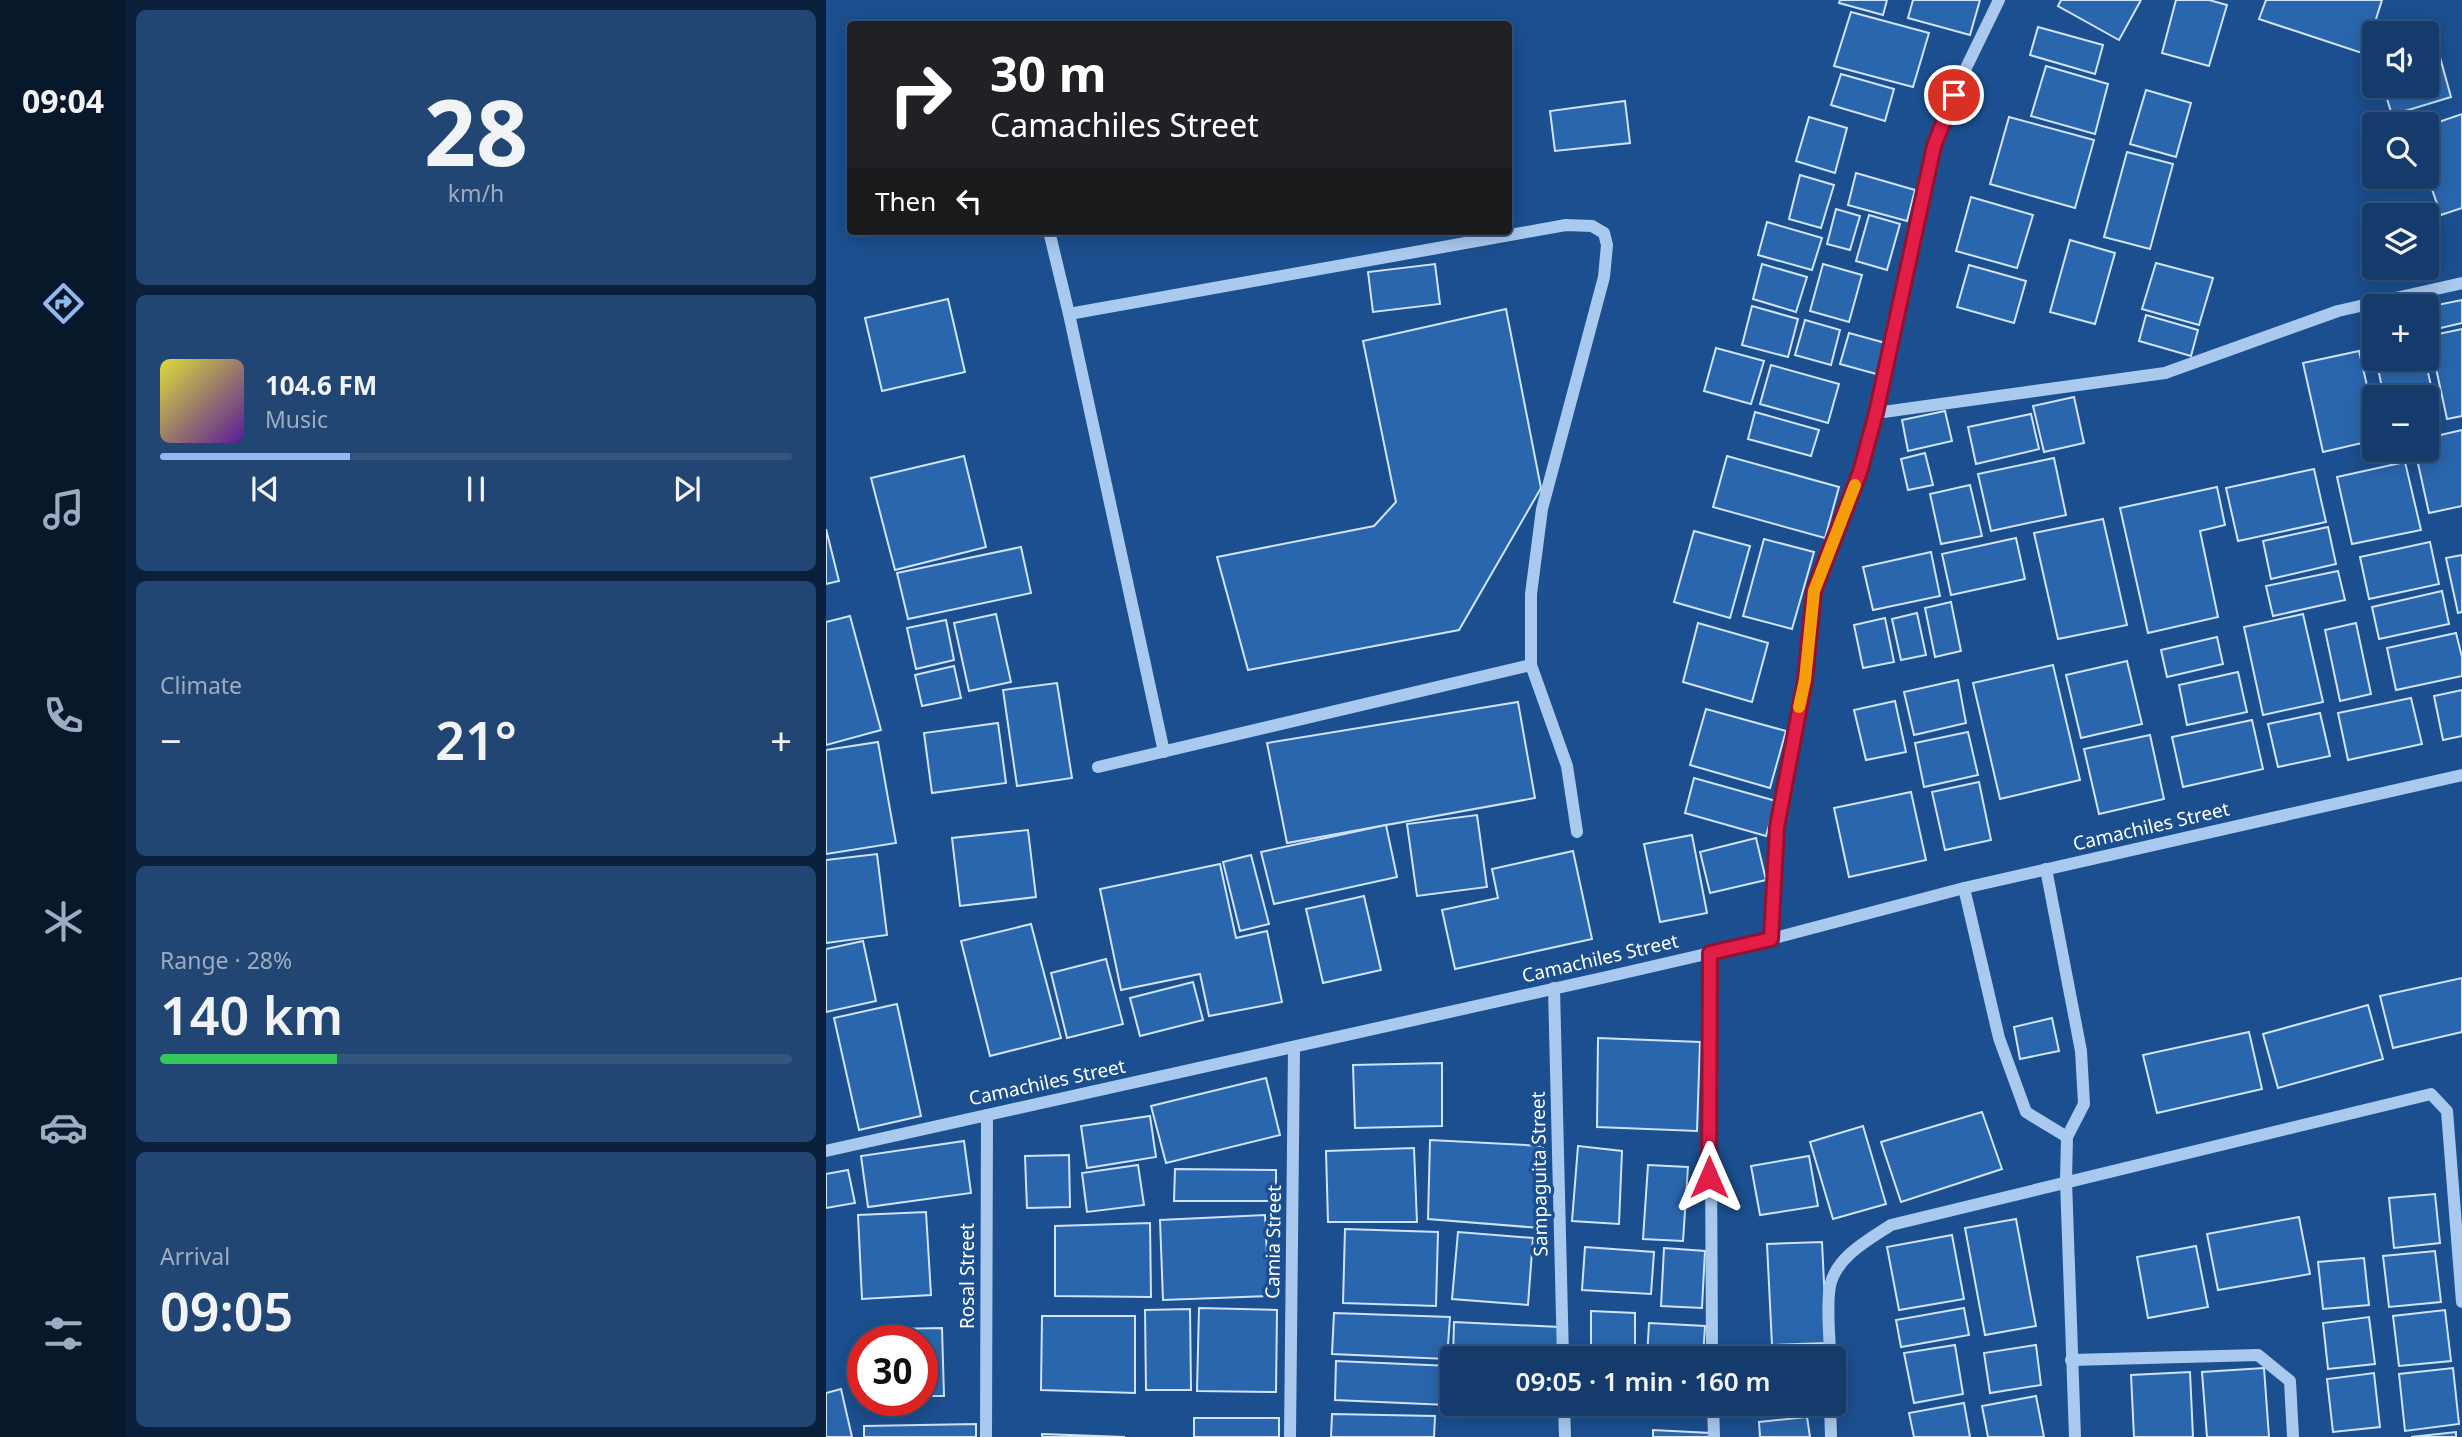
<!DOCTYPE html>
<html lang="en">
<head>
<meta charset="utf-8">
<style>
  body { margin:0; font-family:"Noto Sans",sans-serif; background:#214673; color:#f1f3f6; height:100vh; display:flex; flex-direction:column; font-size:26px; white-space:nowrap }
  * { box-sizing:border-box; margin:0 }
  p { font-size:23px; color:#9dadc1 }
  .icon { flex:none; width:38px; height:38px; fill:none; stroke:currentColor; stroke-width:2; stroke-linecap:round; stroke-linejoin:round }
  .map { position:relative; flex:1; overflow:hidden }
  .drawer { display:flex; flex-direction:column; gap:10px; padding:10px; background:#0b203b; width:700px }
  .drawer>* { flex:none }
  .top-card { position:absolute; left:21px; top:21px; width:665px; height:214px; border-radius:7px; box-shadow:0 4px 18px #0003,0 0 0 2px #33557e; background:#202124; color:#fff; overflow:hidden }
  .tools { position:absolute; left:1536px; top:21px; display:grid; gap:14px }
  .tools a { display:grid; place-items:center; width:77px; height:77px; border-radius:7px; background:#143b6b; box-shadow:0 4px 18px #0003,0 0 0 2px #33557e; font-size:35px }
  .speed { position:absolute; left:21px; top:1325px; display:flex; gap:14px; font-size:35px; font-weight:700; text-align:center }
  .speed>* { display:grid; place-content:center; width:91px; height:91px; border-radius:50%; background:#143b6b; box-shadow:0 4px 18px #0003,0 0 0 2px #33557e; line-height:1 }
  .speed .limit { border:10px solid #d22; background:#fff; color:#111 }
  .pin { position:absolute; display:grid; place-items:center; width:60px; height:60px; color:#fff; margin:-30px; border:4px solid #fff; border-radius:50%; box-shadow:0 2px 7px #0007 }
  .me { position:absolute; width:77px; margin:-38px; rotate:0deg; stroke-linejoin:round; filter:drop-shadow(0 0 5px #0008) }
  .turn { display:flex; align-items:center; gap:24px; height:147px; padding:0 28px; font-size:32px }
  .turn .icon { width:91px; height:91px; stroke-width:2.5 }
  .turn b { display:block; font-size:49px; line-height:60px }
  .then { display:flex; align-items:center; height:66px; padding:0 28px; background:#0003; gap:14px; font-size:26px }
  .big { font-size:52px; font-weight:600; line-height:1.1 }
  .drawer .tile { flex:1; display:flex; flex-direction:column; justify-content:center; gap:10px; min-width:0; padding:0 24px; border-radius:10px; background:#214673 }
  .drawer .dial { align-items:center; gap:0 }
  .dial b { font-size:91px; line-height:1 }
  .song { display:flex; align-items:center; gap:21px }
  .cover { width:84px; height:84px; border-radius:10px; background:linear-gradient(135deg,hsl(60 70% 55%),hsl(270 70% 35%)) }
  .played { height:7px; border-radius:4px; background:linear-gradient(90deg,#90b9f0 30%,#33557e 30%) }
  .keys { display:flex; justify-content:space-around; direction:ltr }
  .heat { display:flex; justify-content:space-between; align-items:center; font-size:38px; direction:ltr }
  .charge { height:10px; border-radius:5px; background:linear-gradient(90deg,#34c759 28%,#33557e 0) }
  .trip { position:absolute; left:614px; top:1346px; width:406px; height:70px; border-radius:7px; background:#143b6b; box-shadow:0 4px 18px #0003,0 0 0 2px #33557e; font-weight:600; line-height:70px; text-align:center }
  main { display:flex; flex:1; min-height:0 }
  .tab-bar { display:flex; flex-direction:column; width:126px; justify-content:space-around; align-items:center; background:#08182b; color:#9dadc1 }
  .tab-bar .icon { width:49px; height:49px }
  .tab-bar .current { color:#90b9f0 }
  .tab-bar b { font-size:32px; color:#f1f3f6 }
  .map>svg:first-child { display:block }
</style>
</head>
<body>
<main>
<nav class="tab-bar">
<b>09:04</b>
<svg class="icon current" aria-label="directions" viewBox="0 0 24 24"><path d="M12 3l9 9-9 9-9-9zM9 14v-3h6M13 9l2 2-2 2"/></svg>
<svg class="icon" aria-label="music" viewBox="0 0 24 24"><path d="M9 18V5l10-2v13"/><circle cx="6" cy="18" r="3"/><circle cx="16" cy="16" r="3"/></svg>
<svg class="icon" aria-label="phone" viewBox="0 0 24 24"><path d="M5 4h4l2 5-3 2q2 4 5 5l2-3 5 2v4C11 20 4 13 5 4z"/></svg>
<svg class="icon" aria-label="climate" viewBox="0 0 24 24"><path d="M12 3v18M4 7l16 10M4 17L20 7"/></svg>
<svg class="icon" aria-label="car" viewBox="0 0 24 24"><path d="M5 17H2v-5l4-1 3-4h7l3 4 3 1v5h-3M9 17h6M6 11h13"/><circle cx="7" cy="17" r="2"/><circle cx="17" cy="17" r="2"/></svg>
<svg class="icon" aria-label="filters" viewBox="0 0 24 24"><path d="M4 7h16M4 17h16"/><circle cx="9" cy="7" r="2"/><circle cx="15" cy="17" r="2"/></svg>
</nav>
<section class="drawer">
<div class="tile dial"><b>28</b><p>km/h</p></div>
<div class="tile">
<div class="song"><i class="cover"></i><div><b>104.6 FM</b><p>Music</p></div></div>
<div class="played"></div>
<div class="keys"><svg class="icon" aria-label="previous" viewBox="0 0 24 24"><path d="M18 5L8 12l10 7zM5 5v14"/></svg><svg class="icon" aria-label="pause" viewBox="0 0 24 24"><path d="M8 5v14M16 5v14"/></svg><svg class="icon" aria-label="next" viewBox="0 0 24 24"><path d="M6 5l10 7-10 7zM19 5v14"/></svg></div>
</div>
<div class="tile"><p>Climate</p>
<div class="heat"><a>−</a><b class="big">21°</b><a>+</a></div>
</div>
<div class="tile"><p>Range · 28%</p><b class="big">140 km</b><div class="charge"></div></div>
<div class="tile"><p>Arrival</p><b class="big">09:05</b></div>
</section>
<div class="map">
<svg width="1636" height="1437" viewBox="0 0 1636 1437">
  <rect width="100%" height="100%" fill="#1b4f8f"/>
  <g fill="#2a66ad" stroke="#cfe3fa" stroke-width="2">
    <polygon points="1014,0 1061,0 1057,15 1013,3"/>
    <polygon points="1087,0 1154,0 1144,35 1082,18"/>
    <polygon points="1235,0 1315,0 1293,40 1232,6"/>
    <polygon points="1350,0 1383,0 1401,5 1383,66 1336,53"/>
    <polygon points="1440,0 1556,0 1539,54 1433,19"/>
    <polygon points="1025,12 1103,33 1087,87 1008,66"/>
    <polygon points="1212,27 1277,45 1269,74 1204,55"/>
    <polygon points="1612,50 1625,97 1566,115 1557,86 1601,86 1601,53"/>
    <polygon points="1220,66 1282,84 1269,134 1205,116"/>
    <polygon points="1015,74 1068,89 1059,121 1005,105"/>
    <polygon points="1320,90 1365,103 1350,157 1304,144"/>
    <polygon points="799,101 804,143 729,151 724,111"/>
    <polygon points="1636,114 1636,208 1615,215 1601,175 1601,126"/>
    <polygon points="983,117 1021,128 1009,173 970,161"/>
    <polygon points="1183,117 1268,140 1249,208 1164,184"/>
    <polygon points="1301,152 1347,164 1324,249 1278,237"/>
    <polygon points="1030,173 1089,190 1081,221 1022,205"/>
    <polygon points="974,175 1008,185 995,228 963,219"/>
    <polygon points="1145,197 1207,215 1191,268 1130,251"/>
    <polygon points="1010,209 1034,216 1024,250 1001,244"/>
    <polygon points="1043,215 1074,224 1061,270 1030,261"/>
    <polygon points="941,222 996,238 986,270 932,255"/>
    <polygon points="1244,240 1289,253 1269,324 1224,312"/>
    <polygon points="1330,263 1387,278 1373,325 1316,309"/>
    <polygon points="609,264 614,304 547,312 542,272"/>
    <polygon points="936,264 981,277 970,312 927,299"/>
    <polygon points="997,264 1036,275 1023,322 984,311"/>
    <polygon points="1143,265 1200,281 1188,323 1131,307"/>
    <polygon points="122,299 139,372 56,391 39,318"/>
    <polygon points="1636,300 1636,323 1606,330 1601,307"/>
    <polygon points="926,306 972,319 962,357 916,345"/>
    <polygon points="680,309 715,488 633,630 422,670 391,557 548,526 570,502 537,341"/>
    <polygon points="1320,315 1372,330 1365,356 1313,341"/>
    <polygon points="979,320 1014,330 1005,365 969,355"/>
    <polygon points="1636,329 1636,416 1621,419 1603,336"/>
    <polygon points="1023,333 1063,344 1054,375 1014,364"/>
    <polygon points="890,348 938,361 925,404 878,391"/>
    <polygon points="1533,351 1549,420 1549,440 1497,452 1477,363"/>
    <polygon points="1550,359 1599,359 1612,417 1601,419 1601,397 1558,397"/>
    <polygon points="945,365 1013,384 1002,423 934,404"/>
    <polygon points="1248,397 1258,443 1218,452 1207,406"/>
    <polygon points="1119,411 1126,441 1082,451 1076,420"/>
    <polygon points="929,412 993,430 985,456 922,439"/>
    <polygon points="1205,414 1213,449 1150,464 1142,427"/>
    <polygon points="1636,430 1636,506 1603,513 1589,450 1601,450 1601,438"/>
    <polygon points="1099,453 1107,485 1082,490 1075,459"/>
    <polygon points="138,456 160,547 69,570 45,478"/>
    <polygon points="901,456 1013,487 999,538 887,507"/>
    <polygon points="1228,458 1240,515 1165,531 1152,474"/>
    <polygon points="1579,462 1595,530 1526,544 1511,477"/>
    <polygon points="1488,469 1500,522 1412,541 1400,488"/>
    <polygon points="1144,485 1156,536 1115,544 1104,494"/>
    <polygon points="1391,487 1399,525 1374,531 1392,617 1322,633 1294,508"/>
    <polygon points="1277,519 1301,625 1232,639 1208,533"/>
    <polygon points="1502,527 1510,564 1445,579 1437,541"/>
    <polygon points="0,529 13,581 0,584"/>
    <polygon points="868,531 924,546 904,618 848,602"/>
    <polygon points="1190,538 1199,579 1125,595 1116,554"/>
    <polygon points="938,539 988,552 966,629 917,616"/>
    <polygon points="1604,542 1613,584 1543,599 1534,557"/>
    <polygon points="195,547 205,593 82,619 71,573"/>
    <polygon points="1105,552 1114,596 1047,610 1037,567"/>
    <polygon points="1636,555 1636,612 1632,613 1620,558"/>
    <polygon points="1512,571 1519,600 1447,616 1440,586"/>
    <polygon points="1616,591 1623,624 1553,639 1546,607"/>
    <polygon points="1125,602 1135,651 1109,657 1099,608"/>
    <polygon points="1091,613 1100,655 1075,660 1066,619"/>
    <polygon points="170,614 185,682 143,691 128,623"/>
    <polygon points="1477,614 1497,702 1437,715 1418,627"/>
    <polygon points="24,616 55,730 0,745 0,622"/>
    <polygon points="1059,618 1068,662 1037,668 1028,625"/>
    <polygon points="120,620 128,660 90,669 81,628"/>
    <polygon points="872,623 942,643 926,702 857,682"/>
    <polygon points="1530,623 1545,694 1514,701 1499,630"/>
    <polygon points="1630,633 1636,657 1636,676 1570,690 1561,648"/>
    <polygon points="1391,637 1397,664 1341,677 1335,650"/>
    <polygon points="1301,661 1316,724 1255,738 1240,675"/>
    <polygon points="1227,665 1254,780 1174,799 1147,683"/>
    <polygon points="128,666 135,698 96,706 89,675"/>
    <polygon points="1412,672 1421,712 1361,725 1353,685"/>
    <polygon points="1132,680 1140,723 1088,735 1078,692"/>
    <polygon points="231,683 246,778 191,786 177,690"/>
    <polygon points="1636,690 1636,736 1617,740 1608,696"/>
    <polygon points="1585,698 1596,744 1522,760 1512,713"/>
    <polygon points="1069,701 1080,752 1040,760 1028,710"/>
    <polygon points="692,702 709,798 461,843 441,743"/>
    <polygon points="880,709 960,731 944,788 864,765"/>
    <polygon points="1494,713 1504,756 1452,767 1442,724"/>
    <polygon points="1426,720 1437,769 1357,787 1346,737"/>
    <polygon points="172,723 180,783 106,793 98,733"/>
    <polygon points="1142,732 1152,775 1098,787 1089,743"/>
    <polygon points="1324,735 1338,799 1273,814 1258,749"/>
    <polygon points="52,742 70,843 0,854 0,750"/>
    <polygon points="868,778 950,801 940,836 859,813"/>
    <polygon points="1153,782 1165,840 1119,850 1106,792"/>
    <polygon points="1085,792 1100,860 1023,877 1008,808"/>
    <polygon points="651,815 661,887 591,896 581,824"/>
    <polygon points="560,825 571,877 448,904 435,852"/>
    <polygon points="202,830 210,897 134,906 126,838"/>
    <polygon points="866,835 881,913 834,922 818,844"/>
    <polygon points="930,838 940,880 884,893 874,852"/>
    <polygon points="747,851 766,939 629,969 616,910 672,898 666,869"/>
    <polygon points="51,854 61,935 0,943 0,860"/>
    <polygon points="425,855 443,924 414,931 397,862"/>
    <polygon points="394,864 410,938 441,931 456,1002 383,1016 374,974 295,990 274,889"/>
    <polygon points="538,896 555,970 497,983 480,909"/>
    <polygon points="205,924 235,1038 164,1056 135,941"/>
    <polygon points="37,941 50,1001 0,1012 0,949"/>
    <polygon points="280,959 297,1024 241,1038 225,973"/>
    <polygon points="1636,978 1636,1032 1567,1048 1554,996"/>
    <polygon points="367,982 377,1020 314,1036 304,998"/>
    <polygon points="71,1004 95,1116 33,1130 8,1018"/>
    <polygon points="1542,1005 1557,1059 1452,1088 1437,1034"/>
    <polygon points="1226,1018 1233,1051 1194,1059 1188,1027"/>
    <polygon points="1423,1032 1436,1089 1331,1113 1317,1055"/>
    <polygon points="772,1038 874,1042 871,1131 771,1127"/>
    <polygon points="616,1063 616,1126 529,1128 527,1065"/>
    <polygon points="440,1078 454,1135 340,1163 325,1106"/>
    <polygon points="1156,1112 1176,1169 1075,1202 1055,1142"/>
    <polygon points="324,1116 330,1157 261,1168 255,1126"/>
    <polygon points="1037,1126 1060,1204 1007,1219 984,1142"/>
    <polygon points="604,1140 717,1146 714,1228 602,1219"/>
    <polygon points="138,1141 145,1193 42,1207 35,1156"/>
    <polygon points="752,1146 796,1151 793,1224 746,1221"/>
    <polygon points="588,1148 591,1222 502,1222 500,1151"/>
    <polygon points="243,1155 244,1207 201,1208 199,1156"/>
    <polygon points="983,1156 992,1206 934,1215 925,1166"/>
    <polygon points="312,1165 318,1205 261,1212 256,1173"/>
    <polygon points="822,1165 862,1167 857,1241 817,1239"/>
    <polygon points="349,1169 450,1170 450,1201 348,1201"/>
    <polygon points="22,1170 29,1203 0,1208 0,1174"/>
    <polygon points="1609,1194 1614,1243 1568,1248 1563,1198"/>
    <polygon points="100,1212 105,1295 36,1299 32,1215"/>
    <polygon points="439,1215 443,1296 337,1300 334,1220"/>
    <polygon points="1473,1217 1484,1274 1392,1290 1381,1234"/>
    <polygon points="1190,1219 1210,1326 1159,1335 1139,1228"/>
    <polygon points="324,1223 325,1297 229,1296 229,1226"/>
    <polygon points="519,1229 612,1232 610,1306 517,1303"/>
    <polygon points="632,1232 707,1238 702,1305 626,1299"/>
    <polygon points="1126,1235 1138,1299 1073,1310 1061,1247"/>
    <polygon points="996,1242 1001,1343 946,1345 941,1244"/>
    <polygon points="1370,1246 1382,1307 1322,1318 1311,1257"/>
    <polygon points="759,1247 828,1252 825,1294 756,1290"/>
    <polygon points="838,1248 879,1251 876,1308 835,1306"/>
    <polygon points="1609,1251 1615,1302 1563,1307 1557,1256"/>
    <polygon points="1538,1258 1543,1305 1497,1309 1492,1262"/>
    <polygon points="373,1308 451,1310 450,1392 371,1391"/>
    <polygon points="1138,1308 1143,1335 1075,1347 1070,1320"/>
    <polygon points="364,1309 365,1390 320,1390 319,1310"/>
    <polygon points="1619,1310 1625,1361 1573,1366 1567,1316"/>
    <polygon points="765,1311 809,1313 809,1358 765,1358"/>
    <polygon points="508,1313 624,1317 621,1359 506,1354"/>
    <polygon points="216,1316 309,1316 309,1393 215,1390"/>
    <polygon points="1543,1317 1549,1364 1502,1369 1497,1323"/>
    <polygon points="628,1322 734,1327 733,1358 627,1358"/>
    <polygon points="823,1323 879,1326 877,1358 821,1358"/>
    <polygon points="116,1328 118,1396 96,1396 96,1340 64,1340 64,1329"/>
    <polygon points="1129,1345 1137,1394 1088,1403 1078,1353"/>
    <polygon points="1210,1345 1215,1385 1164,1393 1158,1353"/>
    <polygon points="942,1349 987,1357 991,1358 940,1358"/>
    <polygon points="510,1361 624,1366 621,1405 509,1400"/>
    <polygon points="1438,1368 1443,1437 1381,1437 1376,1372"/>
    <polygon points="1627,1368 1633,1424 1579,1431 1573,1374"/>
    <polygon points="1364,1372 1367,1437 1308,1437 1305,1375"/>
    <polygon points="1548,1373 1554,1427 1507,1432 1501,1379"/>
    <polygon points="15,1389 26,1437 0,1437 0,1393"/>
    <polygon points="1210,1396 1218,1437 1162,1437 1156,1406"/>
    <polygon points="1138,1403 1144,1437 1088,1437 1083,1413"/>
    <polygon points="818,1404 874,1404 874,1411 818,1407"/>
    <polygon points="940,1404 988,1404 987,1413"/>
    <polygon points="506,1414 609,1416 608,1437 505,1437"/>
    <polygon points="981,1417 984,1437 934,1437 933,1422"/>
    <rect x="368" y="1418" width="85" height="19"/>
    <polygon points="150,1424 150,1437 38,1437 38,1426"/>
    <polygon points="827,1430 884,1433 884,1437 827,1437"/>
    <polygon points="1630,1432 1630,1437 1585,1437"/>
    <polygon points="216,1434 299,1437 216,1437"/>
  </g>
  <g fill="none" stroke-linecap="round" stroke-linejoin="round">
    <g stroke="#a9c9ee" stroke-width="12">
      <polyline points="223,231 243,314 338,752"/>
      <polyline points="243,314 740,225 766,226 778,233 781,245 778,277 716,509 705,594 705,665 741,766 751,832"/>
      <polyline points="1050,413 1339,373 1512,311 1636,283"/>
      <polyline points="272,767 705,665"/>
      <polyline points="1220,869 1255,1051 1258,1104 1241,1137 1240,1181 1249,1437"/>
      <polyline points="1138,888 1173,1038 1200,1112 1241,1137"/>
      <polyline points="945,939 951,827 979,679 988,591 1034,472 1050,413 1108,146 1139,70 1173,0"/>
      <polyline points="884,953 886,1358"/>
      <polyline points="728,988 737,1358"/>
      <polyline points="0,1151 776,978 945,939 1138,888 1636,775"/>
      <path d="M1004,1358C1004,1336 1000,1307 1004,1286C1010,1257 1042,1240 1065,1225L1605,1094L1621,1111L1636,1302"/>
      <polyline points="1245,1360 1432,1355 1464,1381 1467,1437"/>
      <polyline points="738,1404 739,1437"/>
      <polyline points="887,1404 888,1437"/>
      <polyline points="1004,1404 1005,1437"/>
      <polyline points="160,1437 161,1115"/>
      <polyline points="464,1437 468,1047"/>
    </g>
  </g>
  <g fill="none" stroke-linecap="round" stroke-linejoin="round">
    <defs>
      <polyline id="route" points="883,1177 884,953 945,939 951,827 979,680 988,591 1034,472 1050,413 1108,146 1128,95"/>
    </defs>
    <use href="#route" stroke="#92132f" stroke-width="18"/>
    <use href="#route" stroke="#e11d48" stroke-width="12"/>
    <polyline stroke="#f59e0b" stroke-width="12" points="973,707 979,680 988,591 1029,485"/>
  </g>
  <g text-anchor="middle" stroke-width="7" stroke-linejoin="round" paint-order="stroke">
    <g font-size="19" fill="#fff" stroke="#1b4f8f">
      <text transform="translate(1325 826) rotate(-13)" y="7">Camachiles Street</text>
      <text transform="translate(774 958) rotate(-13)" y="7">Camachiles Street</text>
      <text transform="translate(221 1082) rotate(-12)" y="7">Camachiles Street</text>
      <text transform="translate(713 1174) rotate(-91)" y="7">Sampaguita Street</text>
      <text transform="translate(447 1242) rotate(-89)" y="7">Camia Street</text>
      <text transform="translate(141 1276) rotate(-90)" y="7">Rosal Street</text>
    </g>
  </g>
</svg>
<div class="tools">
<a><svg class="icon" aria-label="sound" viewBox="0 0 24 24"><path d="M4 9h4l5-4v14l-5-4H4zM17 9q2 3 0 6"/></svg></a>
<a><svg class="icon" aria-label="search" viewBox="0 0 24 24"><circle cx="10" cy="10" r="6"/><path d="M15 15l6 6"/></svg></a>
<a><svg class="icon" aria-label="layers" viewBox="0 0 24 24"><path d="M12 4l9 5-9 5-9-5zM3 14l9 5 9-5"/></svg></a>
<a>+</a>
<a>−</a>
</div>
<div class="speed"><div class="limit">30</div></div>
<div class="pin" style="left:1128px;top:95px;background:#d93025"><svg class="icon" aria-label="arrive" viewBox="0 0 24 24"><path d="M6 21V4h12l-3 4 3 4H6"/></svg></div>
<svg class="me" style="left:883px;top:1177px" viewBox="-20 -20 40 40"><path d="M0-17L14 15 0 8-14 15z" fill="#e11d48" stroke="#fff" stroke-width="4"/></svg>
<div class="trip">09:05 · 1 min · 160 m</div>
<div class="top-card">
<div class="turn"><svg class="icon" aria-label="right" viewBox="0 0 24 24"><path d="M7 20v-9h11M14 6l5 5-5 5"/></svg><div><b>30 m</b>Camachiles Street</div></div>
<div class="then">Then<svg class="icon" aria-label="left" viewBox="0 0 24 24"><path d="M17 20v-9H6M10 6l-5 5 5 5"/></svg></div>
</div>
</div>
</main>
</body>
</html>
